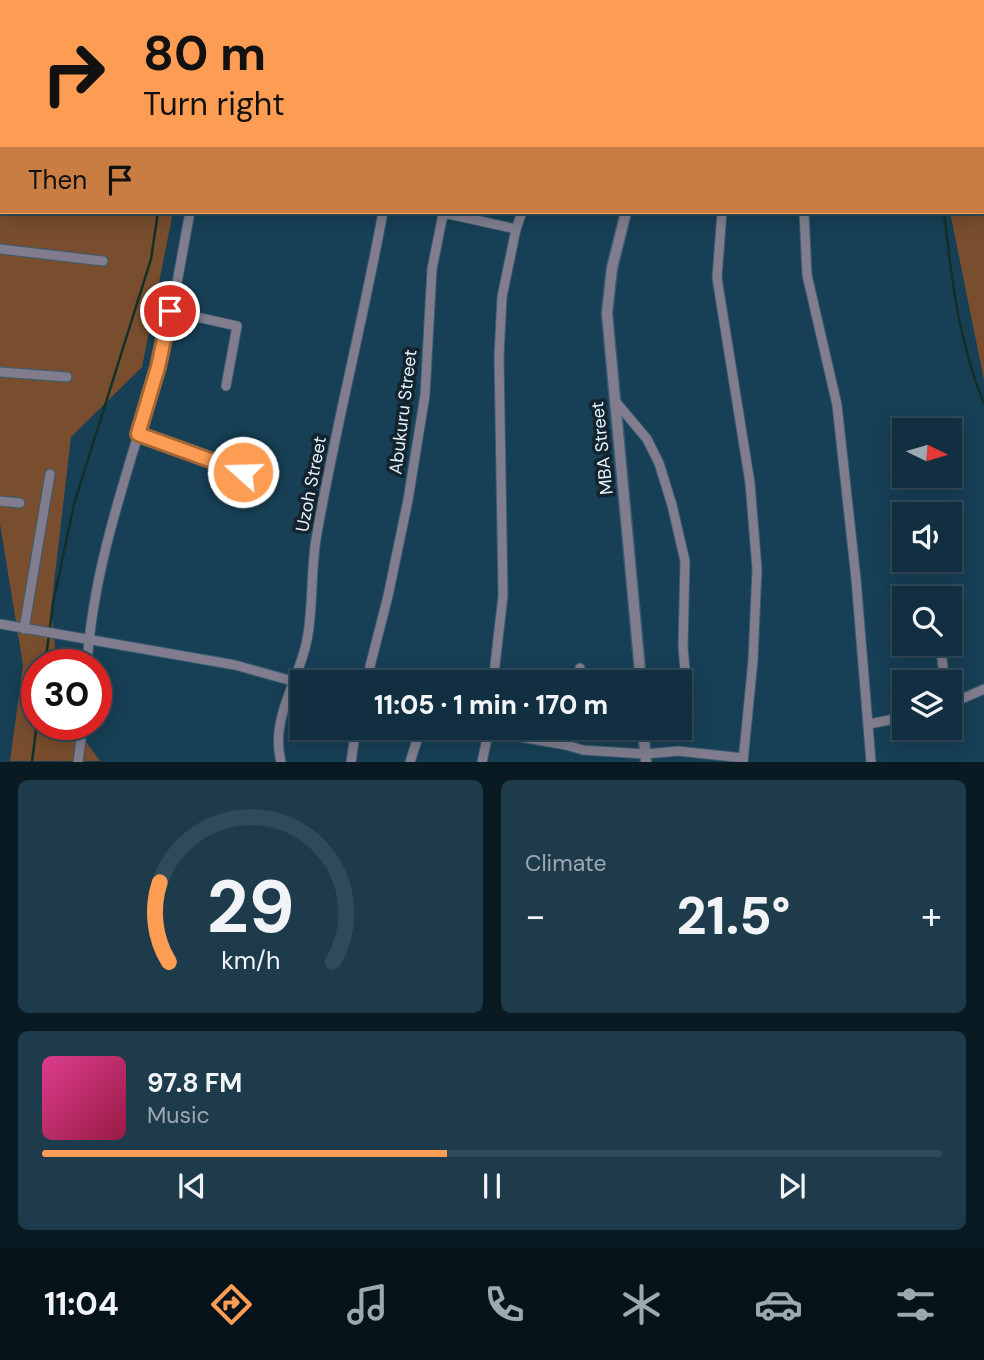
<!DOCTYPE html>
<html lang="en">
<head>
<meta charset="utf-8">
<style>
  body { margin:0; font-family:"DM Sans",sans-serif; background:#1e3b4b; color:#f1f3f6; height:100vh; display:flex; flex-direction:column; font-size:26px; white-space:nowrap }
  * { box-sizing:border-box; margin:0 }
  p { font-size:23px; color:#9ca9b1 }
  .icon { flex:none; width:38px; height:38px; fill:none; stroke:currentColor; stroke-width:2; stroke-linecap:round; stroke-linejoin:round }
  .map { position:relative; height:762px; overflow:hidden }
  .sheet { display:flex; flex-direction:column; gap:18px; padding:18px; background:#091a23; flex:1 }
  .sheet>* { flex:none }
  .guide { position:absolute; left:0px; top:0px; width:985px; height:214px; box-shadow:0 4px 18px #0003,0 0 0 2px #304a59; background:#fc9d53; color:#111; overflow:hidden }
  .needle { width:46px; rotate:95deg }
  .controls { position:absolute; left:892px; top:418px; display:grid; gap:14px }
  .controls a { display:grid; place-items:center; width:70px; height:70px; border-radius:0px; background:#112f40; box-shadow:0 4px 18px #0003,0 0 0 2px #304a59; font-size:35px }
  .speed { position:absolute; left:21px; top:649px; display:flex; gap:14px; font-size:35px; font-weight:700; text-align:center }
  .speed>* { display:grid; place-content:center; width:91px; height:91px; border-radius:50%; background:#112f40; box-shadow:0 4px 18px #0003,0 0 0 2px #304a59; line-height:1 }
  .speed .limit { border:10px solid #d22; background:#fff; color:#111 }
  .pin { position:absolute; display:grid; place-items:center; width:60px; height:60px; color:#fff; margin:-30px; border:4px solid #fff; border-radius:50%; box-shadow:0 2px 7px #0007 }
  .me { position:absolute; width:77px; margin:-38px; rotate:290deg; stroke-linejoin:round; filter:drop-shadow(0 0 5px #0008) }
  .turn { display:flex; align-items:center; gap:24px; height:147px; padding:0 28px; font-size:32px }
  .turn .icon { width:91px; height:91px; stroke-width:2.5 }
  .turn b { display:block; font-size:49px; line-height:60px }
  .then { display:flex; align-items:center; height:66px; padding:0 28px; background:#0003; gap:14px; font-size:26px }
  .big { font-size:52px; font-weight:800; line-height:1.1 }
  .sheet .widget { flex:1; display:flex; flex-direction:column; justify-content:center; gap:10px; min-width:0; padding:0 24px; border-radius:10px; background:#1e3b4b }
  .sheet .dial { align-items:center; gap:0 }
  .dial svg { height:182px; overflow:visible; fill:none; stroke:#304a59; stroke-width:7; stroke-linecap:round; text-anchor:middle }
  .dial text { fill:#f1f3f6; stroke:none }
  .song { display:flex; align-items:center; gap:21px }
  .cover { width:84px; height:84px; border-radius:10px; background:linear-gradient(135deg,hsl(330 70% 55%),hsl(340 70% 35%)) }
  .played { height:7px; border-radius:4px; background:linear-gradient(90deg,#fc9d53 45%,#304a59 45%) }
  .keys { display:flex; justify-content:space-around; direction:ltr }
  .heat { display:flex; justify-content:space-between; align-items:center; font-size:38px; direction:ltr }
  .sheet .tiles { flex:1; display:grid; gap:18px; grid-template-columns:1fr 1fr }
  .widget:last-child { grid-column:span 2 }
  .trip { position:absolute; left:290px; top:670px; width:402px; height:70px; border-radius:0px; background:#112f40; box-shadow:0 4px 18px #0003,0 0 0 2px #304a59; font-weight:800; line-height:70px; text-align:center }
  .menu { display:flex; height:112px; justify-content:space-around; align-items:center; background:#07131a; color:#9ca9b1 }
  .menu .icon { width:49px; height:49px }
  .menu .selected { color:#fc9d53 }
  .menu b { font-size:32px; color:#f1f3f6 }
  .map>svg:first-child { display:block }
</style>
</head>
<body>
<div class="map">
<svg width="984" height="762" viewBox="0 0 984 762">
  <rect width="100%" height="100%" fill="#173f55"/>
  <g fill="#784e2e">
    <polygon points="0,0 201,0 2,2 2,212 173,212 142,367 71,437 51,609 57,665 37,665 37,724 74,725 100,761 10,761 23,665 0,524"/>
    <polygon points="900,0 984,0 984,380 950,212 984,212 984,2"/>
  </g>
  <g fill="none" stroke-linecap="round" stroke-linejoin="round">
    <g stroke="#123029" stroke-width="2.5">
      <polyline points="885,0 886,2"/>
      <polyline points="185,2 185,0"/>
      <path d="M944,212C952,281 958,339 984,404"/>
      <polyline points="45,665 53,604 74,504 151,259 158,212"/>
      <polyline points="32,762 37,722"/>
    </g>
    <defs>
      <g id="minor">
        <polyline points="448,0 457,2"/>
        <polyline points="0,1 0,0"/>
        <polyline points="118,2 118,0"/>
        <polyline points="215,2 215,0"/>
        <polyline points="264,2 264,0"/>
        <polyline points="415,2 415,0"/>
        <polyline points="741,2 741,0"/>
        <polyline points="836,2 836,0"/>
        <polyline points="0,135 2,135"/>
        <polyline points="722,212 717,278 750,483 757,569 753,660 743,762"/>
        <polyline points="804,212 807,275 837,405 856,579 871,762"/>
        <polyline points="0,249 103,261"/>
        <polyline points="170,311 237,326 226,386"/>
        <polyline points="0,372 67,377"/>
        <polyline points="615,401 647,439 659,463 672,505 685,561 683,647 689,715"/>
        <polyline points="138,434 243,472"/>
        <polyline points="0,501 20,503"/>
        <polyline points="0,624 235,665 303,684"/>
        <polyline points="24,629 50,474"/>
        <polyline points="940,644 945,682"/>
        <path d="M87,665C93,564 130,466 158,369C172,318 180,264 190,212"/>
        <polyline points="366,682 388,596 408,500 425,395 432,269 442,219 444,214 448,214 516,229"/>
        <polyline points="493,682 503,596 499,356 502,297 516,229 522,212"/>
        <polyline points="577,682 580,668"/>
        <polyline points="950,704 984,689"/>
        <polyline points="869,724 905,717"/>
        <polyline points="467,728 566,745 583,750 645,754 678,751 743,758"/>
        <polyline points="566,745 569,728"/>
        <polyline points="78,762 83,724"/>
        <path d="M281,762C269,716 302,678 308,634C313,603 311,571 316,539C335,429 363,321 383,212"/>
        <polyline points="351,762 356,728"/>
        <polyline points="410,762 421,728"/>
        <polyline points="482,762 489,729"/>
      </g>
      <g id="tertiary">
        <polyline points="657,0 657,2"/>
        <polyline points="626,212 612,268 607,313 641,682"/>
        <polyline points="643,728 646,762"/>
      </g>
    </defs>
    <use href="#minor" stroke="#385c70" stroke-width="11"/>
    <use href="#tertiary" stroke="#385c70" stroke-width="13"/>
    <use href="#minor" stroke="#817d8e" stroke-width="9"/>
    <use href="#tertiary" stroke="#817d8e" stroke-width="10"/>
  </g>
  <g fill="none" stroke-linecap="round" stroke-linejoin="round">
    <defs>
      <polyline id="route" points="170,311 158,367 138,434 243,472"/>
    </defs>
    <use href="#route" stroke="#a46636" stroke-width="18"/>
    <use href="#route" stroke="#fc9d53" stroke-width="12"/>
  </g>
  <g text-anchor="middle" stroke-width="7" stroke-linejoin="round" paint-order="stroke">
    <g font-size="18" fill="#e7f3fc" stroke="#13242e">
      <text transform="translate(403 412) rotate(-83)" y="6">Abukuru Street</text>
      <text transform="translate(602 448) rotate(-96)" y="6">MBA Street</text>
      <text transform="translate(311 484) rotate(-79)" y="6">Uzoh Street</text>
    </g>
  </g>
</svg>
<div class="controls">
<a><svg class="needle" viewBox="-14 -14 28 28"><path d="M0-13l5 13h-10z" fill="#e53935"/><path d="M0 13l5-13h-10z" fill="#9ca9b1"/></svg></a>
<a><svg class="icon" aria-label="sound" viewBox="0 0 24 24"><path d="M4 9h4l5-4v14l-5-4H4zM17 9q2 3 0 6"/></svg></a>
<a><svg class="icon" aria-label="search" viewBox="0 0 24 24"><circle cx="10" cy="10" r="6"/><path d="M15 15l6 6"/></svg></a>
<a><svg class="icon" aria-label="layers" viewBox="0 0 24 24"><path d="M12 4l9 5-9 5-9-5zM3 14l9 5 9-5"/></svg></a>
</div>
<div class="speed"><div class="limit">30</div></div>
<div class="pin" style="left:170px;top:311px;background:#d93025"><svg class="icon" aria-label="arrive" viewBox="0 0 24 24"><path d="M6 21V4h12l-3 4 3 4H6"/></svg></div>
<svg class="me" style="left:243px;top:472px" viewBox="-20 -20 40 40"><circle r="17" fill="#fc9d53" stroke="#fff" stroke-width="3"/><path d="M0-11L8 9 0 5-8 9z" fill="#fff"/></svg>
<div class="trip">11:05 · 1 min · 170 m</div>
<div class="guide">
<div class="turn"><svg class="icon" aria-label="right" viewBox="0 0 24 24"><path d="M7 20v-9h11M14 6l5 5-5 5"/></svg><div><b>80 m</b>Turn right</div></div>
<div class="then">Then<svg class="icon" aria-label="arrive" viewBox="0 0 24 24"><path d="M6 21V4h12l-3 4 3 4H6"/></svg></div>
</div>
</div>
<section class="sheet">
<div class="tiles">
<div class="widget dial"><svg viewBox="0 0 100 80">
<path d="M14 69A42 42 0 1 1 86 69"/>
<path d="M14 69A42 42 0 0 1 10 34" stroke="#fc9d53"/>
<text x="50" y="56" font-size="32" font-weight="700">29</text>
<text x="50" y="72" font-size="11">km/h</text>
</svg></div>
<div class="widget"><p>Climate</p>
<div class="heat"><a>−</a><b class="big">21.5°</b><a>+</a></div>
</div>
<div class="widget">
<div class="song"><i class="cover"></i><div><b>97.8 FM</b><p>Music</p></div></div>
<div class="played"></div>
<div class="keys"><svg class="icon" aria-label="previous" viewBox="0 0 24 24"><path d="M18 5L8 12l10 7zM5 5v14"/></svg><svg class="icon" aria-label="pause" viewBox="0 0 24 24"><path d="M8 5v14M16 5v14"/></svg><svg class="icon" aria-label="next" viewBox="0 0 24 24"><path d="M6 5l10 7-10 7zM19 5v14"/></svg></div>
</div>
</div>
</section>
<nav class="menu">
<b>11:04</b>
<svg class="icon selected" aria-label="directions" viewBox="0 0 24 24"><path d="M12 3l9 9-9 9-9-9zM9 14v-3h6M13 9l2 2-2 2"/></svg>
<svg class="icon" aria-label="music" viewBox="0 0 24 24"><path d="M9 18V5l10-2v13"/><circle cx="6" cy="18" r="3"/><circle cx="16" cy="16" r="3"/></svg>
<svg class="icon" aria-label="phone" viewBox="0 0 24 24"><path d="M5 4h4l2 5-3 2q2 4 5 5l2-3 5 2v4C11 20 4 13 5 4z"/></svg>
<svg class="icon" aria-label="climate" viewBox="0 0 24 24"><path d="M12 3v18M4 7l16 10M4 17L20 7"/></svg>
<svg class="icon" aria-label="car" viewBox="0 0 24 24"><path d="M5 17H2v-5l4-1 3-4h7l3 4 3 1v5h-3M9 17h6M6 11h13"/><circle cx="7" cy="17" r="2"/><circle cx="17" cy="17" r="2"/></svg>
<svg class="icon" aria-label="filters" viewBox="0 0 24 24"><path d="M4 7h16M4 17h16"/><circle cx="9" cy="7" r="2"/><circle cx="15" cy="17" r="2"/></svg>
</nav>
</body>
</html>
